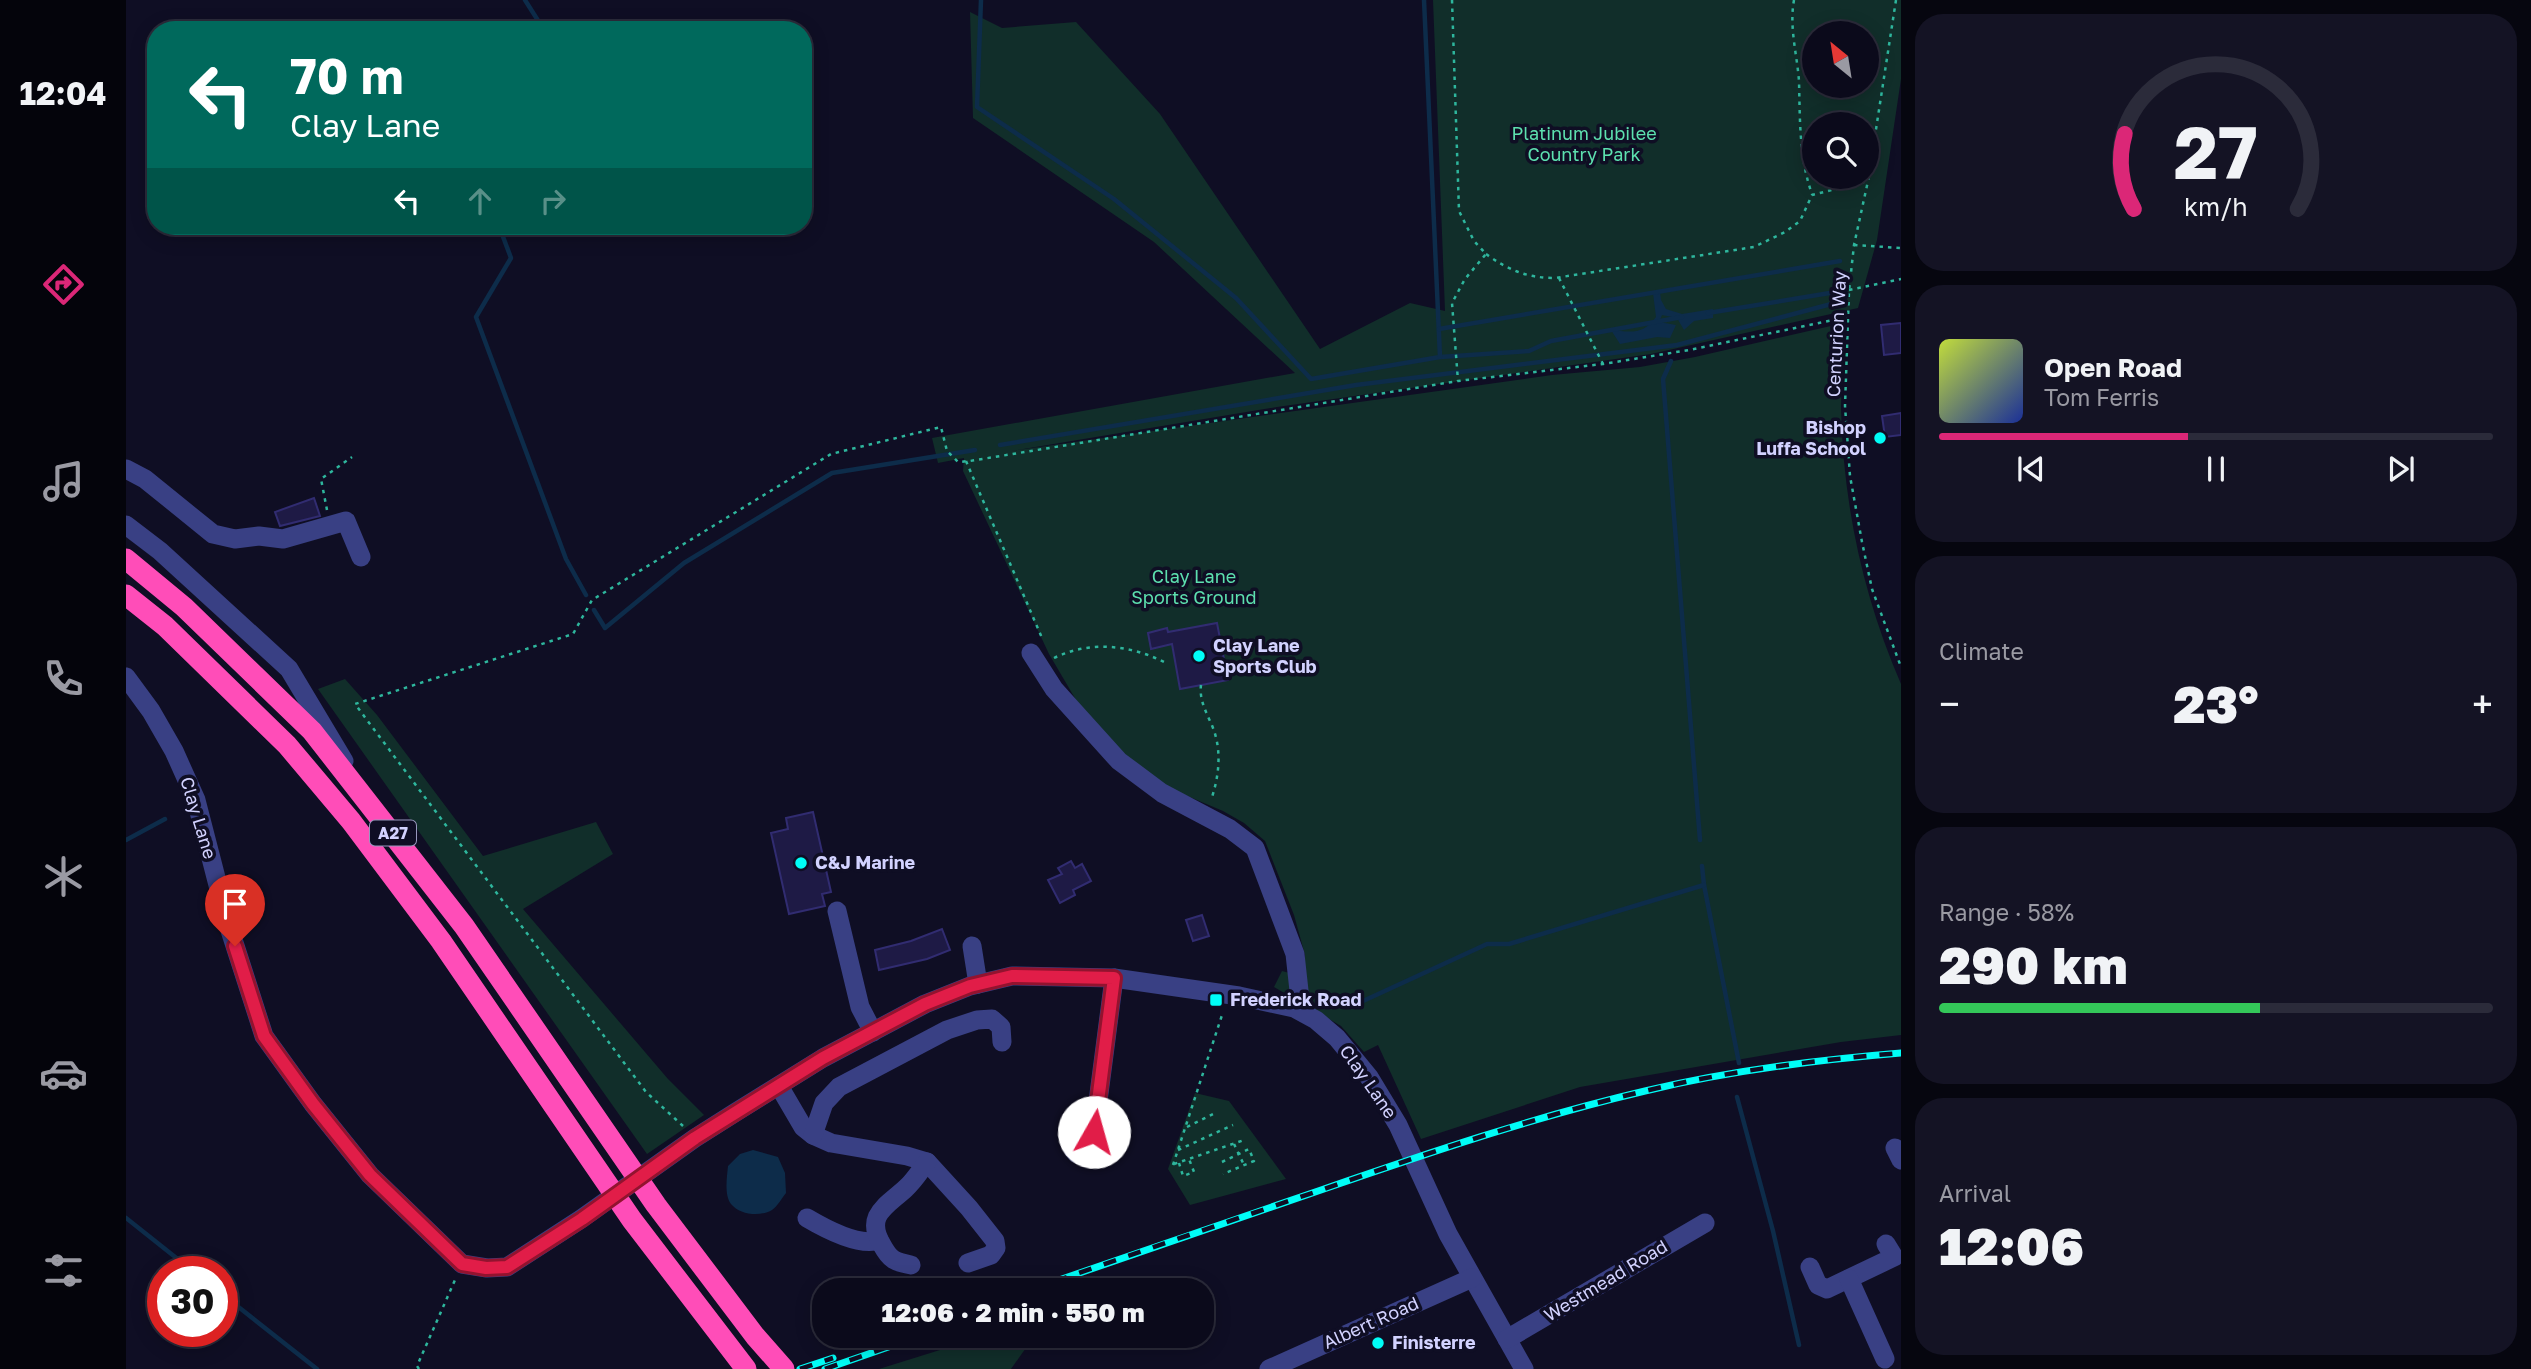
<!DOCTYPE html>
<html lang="en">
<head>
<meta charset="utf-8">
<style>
  body { margin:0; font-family:"Golos Text",sans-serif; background:#141324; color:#f1f3f6; height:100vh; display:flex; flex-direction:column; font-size:26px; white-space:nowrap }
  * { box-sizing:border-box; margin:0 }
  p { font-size:23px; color:#9a9aa3 }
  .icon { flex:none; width:38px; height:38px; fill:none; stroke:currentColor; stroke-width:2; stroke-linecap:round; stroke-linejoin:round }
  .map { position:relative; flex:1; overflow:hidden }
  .drawer { display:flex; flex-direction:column; gap:14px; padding:14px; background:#06060f; width:630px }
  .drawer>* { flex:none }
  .top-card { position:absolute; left:21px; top:21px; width:665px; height:214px; border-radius:28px; box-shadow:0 4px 18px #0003,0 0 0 2px #2b2b3a; background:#00695c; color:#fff; overflow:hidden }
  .needle { width:46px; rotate:330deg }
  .buttons { position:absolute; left:1676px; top:21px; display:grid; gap:14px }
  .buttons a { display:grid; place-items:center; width:77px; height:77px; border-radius:50%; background:#0b0a1b; box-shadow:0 4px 18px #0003,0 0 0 2px #2b2b3a; font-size:35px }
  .speed { position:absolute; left:21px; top:1256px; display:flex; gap:14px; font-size:35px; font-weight:700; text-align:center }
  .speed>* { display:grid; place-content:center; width:91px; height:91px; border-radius:50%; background:#0b0a1b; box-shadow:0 4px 18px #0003,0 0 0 2px #2b2b3a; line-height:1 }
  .speed .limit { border:10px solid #d22; background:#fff; color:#111 }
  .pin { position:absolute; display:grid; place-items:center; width:60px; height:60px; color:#fff; margin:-72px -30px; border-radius:50% 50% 50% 0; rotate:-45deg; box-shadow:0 0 7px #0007 }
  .pin .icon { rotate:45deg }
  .me { position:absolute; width:77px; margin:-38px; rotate:7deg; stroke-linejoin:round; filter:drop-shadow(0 0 5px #0008) }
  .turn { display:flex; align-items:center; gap:24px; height:147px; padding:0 28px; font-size:32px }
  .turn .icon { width:91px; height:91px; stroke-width:2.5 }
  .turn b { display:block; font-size:49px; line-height:60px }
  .lanes { display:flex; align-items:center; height:66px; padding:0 28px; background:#0003; justify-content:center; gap:35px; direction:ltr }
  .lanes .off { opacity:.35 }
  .big { font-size:52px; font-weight:800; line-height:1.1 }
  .drawer .widget { flex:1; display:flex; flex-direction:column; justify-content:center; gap:10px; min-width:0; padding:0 24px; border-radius:28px; background:#141324 }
  .drawer .dial { align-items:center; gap:0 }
  .dial svg { height:182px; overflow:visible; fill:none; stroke:#2b2b3a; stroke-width:7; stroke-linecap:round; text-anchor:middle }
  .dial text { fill:#f1f3f6; stroke:none }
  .song { display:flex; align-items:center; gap:21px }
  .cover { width:84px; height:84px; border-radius:10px; background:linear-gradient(135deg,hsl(70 70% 55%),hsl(230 70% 35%)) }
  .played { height:7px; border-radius:4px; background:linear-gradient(90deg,#db2777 45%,#2b2b3a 45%) }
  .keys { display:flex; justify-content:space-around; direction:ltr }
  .heat { display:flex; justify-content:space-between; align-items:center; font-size:38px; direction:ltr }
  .charge { height:10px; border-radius:5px; background:linear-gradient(90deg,#34c759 58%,#2b2b3a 0) }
  .trip { position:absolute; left:686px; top:1278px; width:402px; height:70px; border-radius:28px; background:#0b0a1b; box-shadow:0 4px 18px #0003,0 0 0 2px #2b2b3a; font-weight:800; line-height:70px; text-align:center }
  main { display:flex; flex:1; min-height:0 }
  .dock { display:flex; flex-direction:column; width:126px; justify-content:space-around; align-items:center; background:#04040b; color:#9a9aa3 }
  .dock .icon { width:49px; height:49px }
  .dock .selected { color:#db2777 }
  .dock b { font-size:32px; color:#f1f3f6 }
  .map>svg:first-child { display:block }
</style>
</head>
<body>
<main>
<nav class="dock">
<b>12:04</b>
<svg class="icon selected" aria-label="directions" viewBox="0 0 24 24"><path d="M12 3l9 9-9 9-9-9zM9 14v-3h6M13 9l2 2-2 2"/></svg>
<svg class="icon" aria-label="music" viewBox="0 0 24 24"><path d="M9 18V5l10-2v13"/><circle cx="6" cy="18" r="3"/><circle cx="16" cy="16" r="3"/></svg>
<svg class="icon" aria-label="phone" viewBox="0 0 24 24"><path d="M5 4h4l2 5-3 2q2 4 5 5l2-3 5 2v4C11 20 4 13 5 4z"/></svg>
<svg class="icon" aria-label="climate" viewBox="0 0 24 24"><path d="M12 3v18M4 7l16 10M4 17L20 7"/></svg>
<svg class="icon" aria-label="car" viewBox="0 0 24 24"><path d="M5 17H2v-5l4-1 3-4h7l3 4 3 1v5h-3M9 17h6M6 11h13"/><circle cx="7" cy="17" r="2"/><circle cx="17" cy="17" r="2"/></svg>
<svg class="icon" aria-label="filters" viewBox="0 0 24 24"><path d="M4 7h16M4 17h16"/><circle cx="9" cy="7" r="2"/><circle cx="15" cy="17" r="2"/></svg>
</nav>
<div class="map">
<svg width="1775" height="1369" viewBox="0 0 1775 1369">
  <rect width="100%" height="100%" fill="#0f0e24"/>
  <g fill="#112e2a" fill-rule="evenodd">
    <path d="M1307,0H1775V79L1751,240L1732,308L1525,354L1151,407L885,451L1426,375L1514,367L1569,357L1718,323C1718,351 1715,380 1715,408C1717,504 1737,596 1775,684V1035L1715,1042L1454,1087L1295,1139L1252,1045L1238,1052L1215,1026L1148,987L1156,971L1178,977L1179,955L1168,915L1139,841L1118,823L1097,811L1040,787L993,753L953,705L923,654L837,471L838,458L812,463L806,438L1169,373L1028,242L847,118L844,12L876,28L950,22L1034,114L1194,349L1284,303L1319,311ZM1689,33H1741V86H1689ZM1689,124H1741V177H1689Z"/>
    <polygon points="219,679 251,715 357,856 470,822 487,854 397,909 542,1079 578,1115 521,1154 192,689"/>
    <polygon points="1069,1093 1103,1101 1160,1179 1064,1205 1042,1169"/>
    <polygon points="862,1335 909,1335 885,1369 753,1369"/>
  </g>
  <g fill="#0d2c4a">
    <path d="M1534,292L1535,300L1540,309L1556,314L1587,309V318L1568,321L1558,330L1551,318L1536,315L1533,322L1550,325L1544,338L1531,337L1494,344L1485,330C1505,332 1517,335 1530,317L1527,293Z"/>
    <path d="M627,1150L652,1157L659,1173L660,1193C656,1198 651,1207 646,1210C634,1217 614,1215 605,1204C598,1195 601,1177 602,1166L614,1154Z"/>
  </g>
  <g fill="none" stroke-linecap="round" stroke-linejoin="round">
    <g stroke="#0d2c4a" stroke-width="4.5">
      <polyline points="399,0 418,30"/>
      <polyline points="855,0 851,107 988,199 1110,298 1185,379 1314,357 1403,351 1425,341 1556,317"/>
      <polyline points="1298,0 1314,357"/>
      <polyline points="373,226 385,258 350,317 440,559 460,595"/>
      <polyline points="1582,313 1716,291"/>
      <polyline points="1313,329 1714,261"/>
      <polyline points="1545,361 1537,379 1574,840"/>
      <polyline points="874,445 1230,385 1551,345 1709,303"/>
      <polyline points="468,610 479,628 558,563 706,473 849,450"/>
      <polyline points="0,840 39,819"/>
      <polyline points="1576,866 1578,885 1613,1063"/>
      <polyline points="1224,1007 1361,944 1383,944 1578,885"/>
      <polyline points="1611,1097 1647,1231 1673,1345"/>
      <polyline points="0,1218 68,1272"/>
      <polyline points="96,1294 191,1369"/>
    </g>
  </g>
  <g fill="#1e1a45" stroke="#312c71" stroke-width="2">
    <polygon points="1775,323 1775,353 1758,355 1755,325"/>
    <polygon points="1775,413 1775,435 1759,437 1756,416"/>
    <polygon points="188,498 194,516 154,526 149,512"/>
    <polygon points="1091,623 1102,680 1054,689 1046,644 1025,649 1022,633 1041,628 1042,632"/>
    <polygon points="687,812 705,892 696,894 699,906 663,914 645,833 662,829 660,818"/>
    <polygon points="945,861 949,868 956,864 965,881 947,890 949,895 934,903 922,880 936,874 932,868"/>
    <polygon points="1076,915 1083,936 1067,941 1060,920"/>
    <polygon points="816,929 824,950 801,959 753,970 749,950 785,941"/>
  </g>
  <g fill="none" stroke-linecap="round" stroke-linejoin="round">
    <g stroke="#2eb69d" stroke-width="2.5" stroke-dasharray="3.5 5" stroke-linecap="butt">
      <polyline points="1326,0 1333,211 1348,241 1360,254 1339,279 1326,303 1332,381"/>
      <path d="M1668,0C1663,27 1671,54 1673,81C1674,119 1673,158 1686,194"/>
      <polyline points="1770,0 1742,181 1728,245 1723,291 1719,406 1724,476 1736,542 1746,589 1775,667"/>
      <polyline points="1728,245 1775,248"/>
      <path d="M1360,254C1382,270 1401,278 1429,278L1628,247L1659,232L1674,221L1686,195L1742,181"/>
      <polyline points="1433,278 1477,364"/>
      <polyline points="1723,290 1775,279"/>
      <polyline points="840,461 916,638"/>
      <polyline points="201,510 195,479 226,457"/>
      <path d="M928,658C965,640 1005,645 1040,663"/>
      <path d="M1075,685C1073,701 1081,713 1087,728C1096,751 1093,777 1085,800"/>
      <polyline points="557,1126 520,1092 229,704 447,634 466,600 705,454 815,427 821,451 832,462 844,461 1332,381 1477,364 1563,350 1722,317"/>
      <polyline points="1061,1127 1089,1113"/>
      <polyline points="1108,1144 1118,1165"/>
      <polyline points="1052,1150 1107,1125"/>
      <polyline points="1096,1162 1123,1149 1128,1161 1097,1174"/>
      <polyline points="1053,1163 1057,1176 1068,1172 1063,1159"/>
      <polyline points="1048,1164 1118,1140"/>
      <polyline points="1047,1165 1097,1012"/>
      <polyline points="293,1369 291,1366 329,1280"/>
    </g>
    <g stroke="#394084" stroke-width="19">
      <polyline points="0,469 19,479 87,534 109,539 133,536 157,539 220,521 235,557"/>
      <polyline points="0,525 34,551 163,669 218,761"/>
      <polyline points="905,653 928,689 993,761 1036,793 1104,829 1129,848 1169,954 1175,1009"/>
      <polyline points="0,677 25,711 48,751 70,800 102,924 138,1036 187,1104 244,1175 336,1264 361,1268 381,1267 455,1219 569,1138 610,1112 697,1058 799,1004 844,986 886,976 988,978 1113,996 1168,1008 1190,1020 1211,1038 1243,1077 1272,1125 1322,1234 1398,1369"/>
      <polyline points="711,911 734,1007 747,1032"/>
      <polyline points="846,946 852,984"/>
      <polyline points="653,1086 677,1127 687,1135 705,1143 781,1156 801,1162 843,1208 869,1241 870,1248 865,1255 842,1263"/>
      <path d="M968,1132L960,1128C946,1130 940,1141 950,1153C959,1157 967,1155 972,1145L968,1132L988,978"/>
      <polyline points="687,1135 698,1103 713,1087 821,1030 851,1020 866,1019 875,1027 876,1042"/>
      <polyline points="1769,1148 1775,1160"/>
      <path d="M681,1218C698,1228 733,1247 753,1240"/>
      <path d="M785,1265C769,1262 764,1260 756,1245C738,1215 761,1206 780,1188C788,1181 794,1171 801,1162"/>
      <polyline points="1684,1267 1692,1285 1701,1289 1768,1257 1760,1244"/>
      <polyline points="1723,1279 1759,1359"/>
      <polyline points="1381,1339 1579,1223"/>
      <polyline points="1143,1369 1346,1278"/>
    </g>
    <g stroke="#ff4db8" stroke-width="21">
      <polyline points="0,559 58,607 186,731 338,926 530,1205 629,1336 658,1369"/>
      <polyline points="0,595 39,626 161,745 225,821 315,941 506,1220 620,1369"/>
    </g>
    <defs>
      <g id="rail">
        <path d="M904,1290C1001,1256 1098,1223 1195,1190C1302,1153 1408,1117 1519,1091C1602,1071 1689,1060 1775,1053"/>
        <polyline points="674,1369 707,1358"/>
        <polyline points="699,1369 797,1335"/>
      </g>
    </defs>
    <use href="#rail" stroke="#00fdf7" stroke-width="7"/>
    <use href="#rail" stroke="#0f0e24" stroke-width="4.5" stroke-dasharray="13" stroke-linecap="butt"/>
  </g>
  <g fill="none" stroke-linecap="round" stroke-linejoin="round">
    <defs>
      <polyline id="route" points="109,946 138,1036 187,1104 244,1175 336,1264 360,1268 381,1267 456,1219 569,1138 697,1058 799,1004 844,986 886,976 988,978 968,1132"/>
    </defs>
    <use href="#route" stroke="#92132f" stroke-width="18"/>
    <use href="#route" stroke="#e11d48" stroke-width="12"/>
  </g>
  <g fill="#00fdf7" stroke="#0f0e24" stroke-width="2.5">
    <circle cx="1754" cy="438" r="7"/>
    <circle cx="1073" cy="656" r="7"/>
    <circle cx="675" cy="863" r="7"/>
    <rect x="1083" y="993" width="14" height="14" rx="3.5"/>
    <circle cx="1252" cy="1343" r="7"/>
  </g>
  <g text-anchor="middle" stroke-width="7" stroke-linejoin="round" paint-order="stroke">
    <rect fill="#0f0e24" stroke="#9897bd" stroke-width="2" x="244" y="820.5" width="46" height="25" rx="5"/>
    <g font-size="16" font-weight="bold" fill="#d2d2ff">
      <text x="267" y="839">A27</text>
    </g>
    <g font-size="18" fill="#5de0af" stroke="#0f0e24">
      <text x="1458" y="140">Platinum Jubilee<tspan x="1458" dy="21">Country Park</tspan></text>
      <text x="1068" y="583">Clay Lane<tspan x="1068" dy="21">Sports Ground</tspan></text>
    </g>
    <g font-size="18" fill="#d2d2ff" stroke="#0f0e24">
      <text transform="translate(1711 334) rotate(-87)" y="6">Centurion Way</text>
      <text transform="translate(72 818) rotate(73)" y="6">Clay Lane</text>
      <text transform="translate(1242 1082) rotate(55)" y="6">Clay Lane</text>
      <text transform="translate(1480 1281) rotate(-31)" y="6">Westmead Road</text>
      <text transform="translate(1245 1323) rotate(-24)" y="6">Albert Road</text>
    </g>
    <g font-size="18" font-weight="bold" fill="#d2d2ff" stroke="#0f0e24" text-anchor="start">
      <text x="1740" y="434" text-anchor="end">Bishop<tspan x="1740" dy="21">Luffa School</tspan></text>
      <text x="1087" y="652">Clay Lane<tspan x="1087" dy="21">Sports Club</tspan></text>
      <text x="689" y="869">C&amp;J Marine</text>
      <text x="1104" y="1006">Frederick Road</text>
      <text x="1266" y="1349">Finisterre</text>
    </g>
  </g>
</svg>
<div class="buttons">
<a><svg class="needle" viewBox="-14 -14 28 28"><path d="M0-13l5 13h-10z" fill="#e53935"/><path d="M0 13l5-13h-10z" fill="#9a9aa3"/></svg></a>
<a><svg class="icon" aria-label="search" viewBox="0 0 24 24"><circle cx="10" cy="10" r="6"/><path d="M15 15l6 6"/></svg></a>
</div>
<div class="speed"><div class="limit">30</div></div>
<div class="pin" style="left:109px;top:946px;background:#d93025"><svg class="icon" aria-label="arrive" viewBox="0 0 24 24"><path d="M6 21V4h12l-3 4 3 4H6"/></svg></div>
<svg class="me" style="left:968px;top:1132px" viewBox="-20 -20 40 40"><circle r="19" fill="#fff"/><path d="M0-13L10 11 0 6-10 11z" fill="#e11d48"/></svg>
<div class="trip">12:06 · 2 min · 550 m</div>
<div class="top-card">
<div class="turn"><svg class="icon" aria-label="left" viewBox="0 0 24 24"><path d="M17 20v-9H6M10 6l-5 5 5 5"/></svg><div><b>70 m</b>Clay Lane</div></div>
<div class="lanes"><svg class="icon" aria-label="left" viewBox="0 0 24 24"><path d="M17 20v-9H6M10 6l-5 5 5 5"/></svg><svg class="icon off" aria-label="ahead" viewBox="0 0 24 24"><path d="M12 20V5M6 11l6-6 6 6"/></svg><svg class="icon off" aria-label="right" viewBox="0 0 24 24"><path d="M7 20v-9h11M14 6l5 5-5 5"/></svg></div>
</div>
</div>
<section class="drawer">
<div class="widget dial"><svg viewBox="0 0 100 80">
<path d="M14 69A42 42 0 1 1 86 69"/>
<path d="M14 69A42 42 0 0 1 10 36" stroke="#db2777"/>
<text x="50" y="56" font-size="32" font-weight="700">27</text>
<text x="50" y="72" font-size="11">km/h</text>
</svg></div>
<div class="widget">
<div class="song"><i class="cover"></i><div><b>Open Road</b><p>Tom Ferris</p></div></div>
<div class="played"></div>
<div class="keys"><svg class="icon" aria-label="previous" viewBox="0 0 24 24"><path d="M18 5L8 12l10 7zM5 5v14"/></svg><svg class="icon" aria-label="pause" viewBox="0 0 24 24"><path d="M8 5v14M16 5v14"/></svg><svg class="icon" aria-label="next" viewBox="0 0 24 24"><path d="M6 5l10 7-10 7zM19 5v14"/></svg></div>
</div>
<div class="widget"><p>Climate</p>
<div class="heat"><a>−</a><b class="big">23°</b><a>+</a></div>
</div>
<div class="widget"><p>Range · 58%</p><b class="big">290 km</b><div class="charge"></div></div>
<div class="widget"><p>Arrival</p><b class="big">12:06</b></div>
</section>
</main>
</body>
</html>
